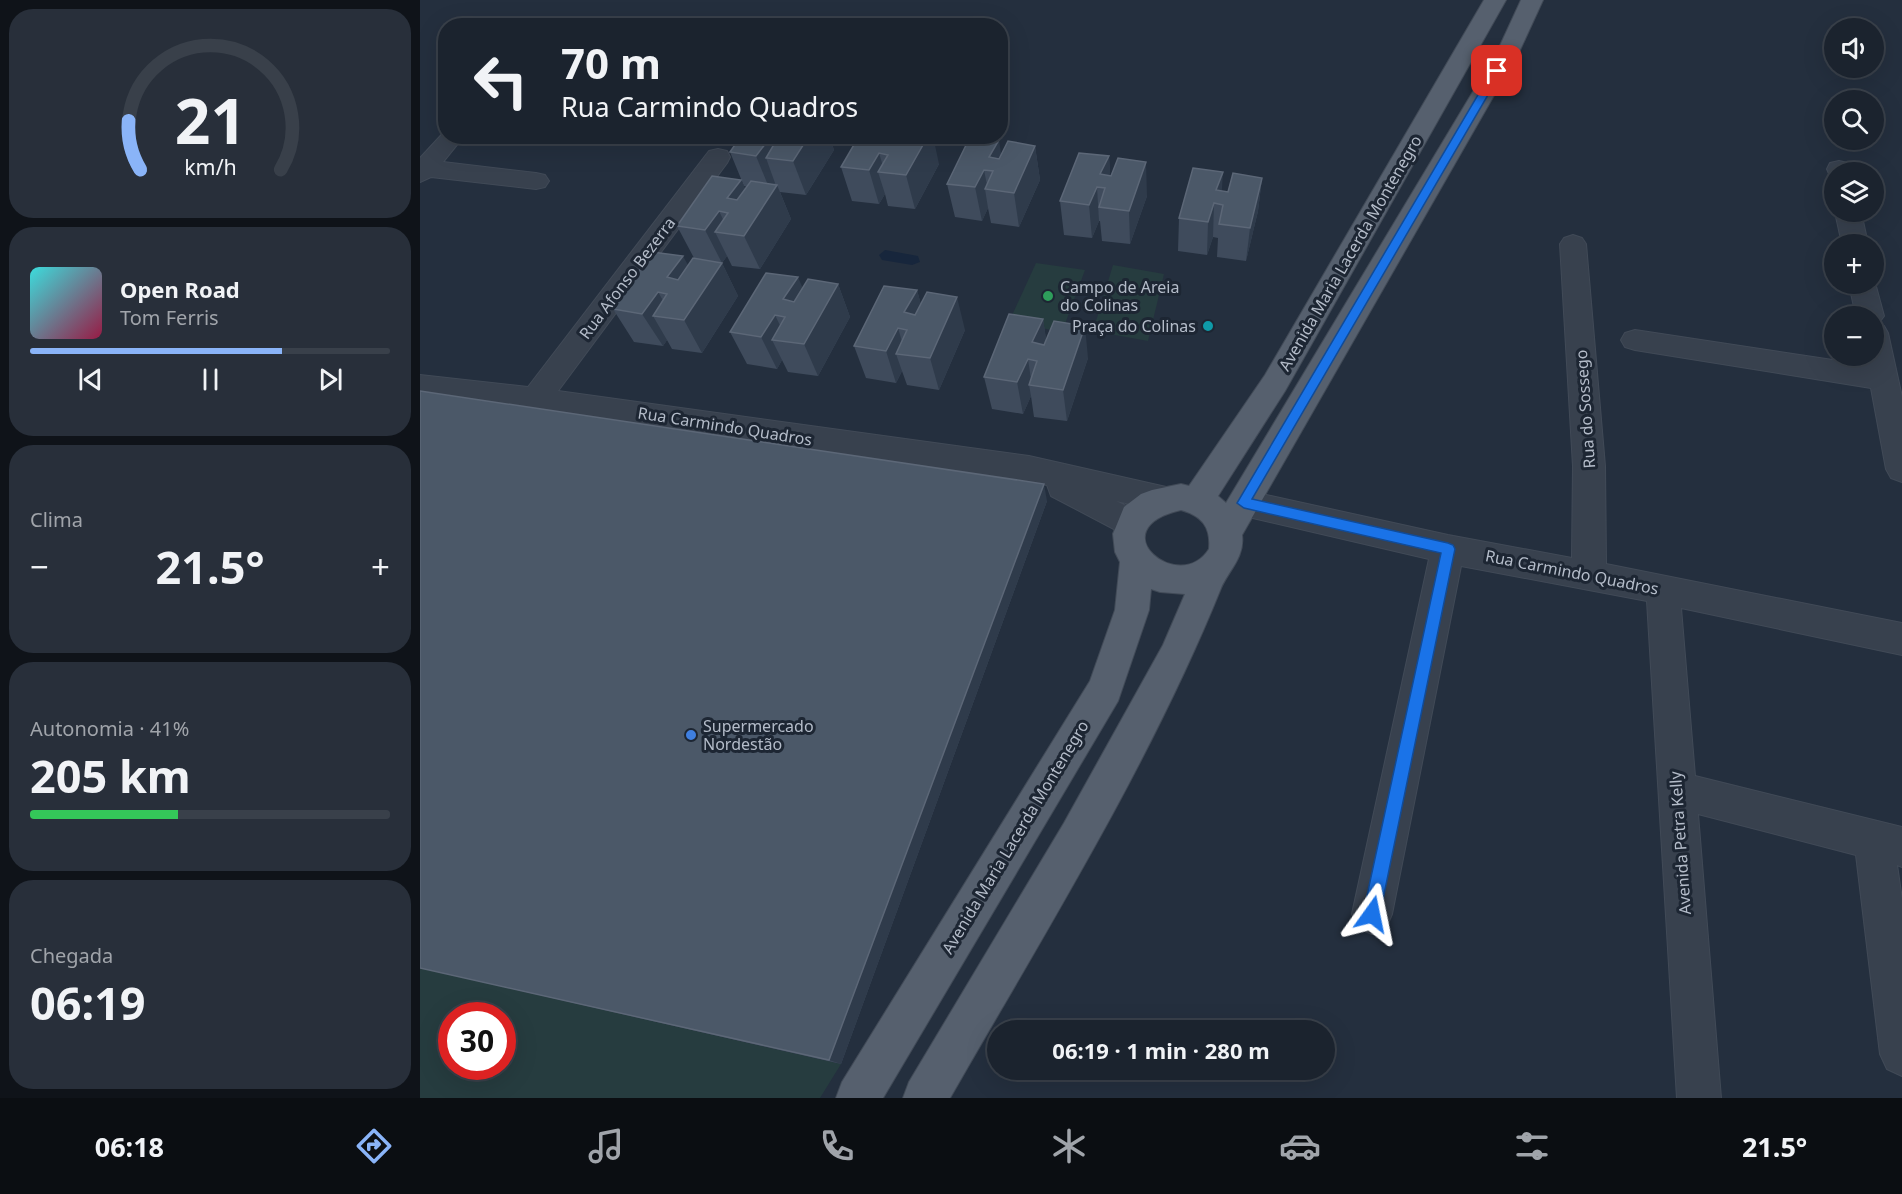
<!DOCTYPE html>
<html lang="pt">
<head>
<meta charset="utf-8">
<style>
  body { margin:0; font-family:"Noto Sans",sans-serif; background:#282f3a; color:#f1f3f6; height:100vh; display:flex; flex-direction:column; font-size:22px; white-space:nowrap }
  * { box-sizing:border-box; margin:0 }
  p { font-size:20px; color:#a0a4aa }
  .icon { flex:none; width:33px; height:33px; fill:none; stroke:currentColor; stroke-width:2; stroke-linecap:round; stroke-linejoin:round }
  .map { position:relative; flex:1; overflow:hidden }
  .panel { display:flex; flex-direction:column; gap:9px; padding:9px; background:#0f1319; width:420px }
  .panel>* { flex:none }
  .banner { position:absolute; left:18px; top:18px; width:570px; height:126px; border-radius:24px; box-shadow:0 6px 24px #0002,0 0 0 2px #39404a; background:#1b232e; color:#f1f3f6; overflow:hidden }
  .buttons { position:absolute; left:1404px; top:18px; display:grid; gap:12px }
  .buttons a { display:grid; place-items:center; width:60px; height:60px; border-radius:50%; background:#1b232e; box-shadow:0 6px 24px #0002,0 0 0 2px #39404a; font-size:30px }
  .speed { position:absolute; left:18px; top:1002px; display:flex; gap:12px; font-size:30px; font-weight:700; text-align:center }
  .speed>* { display:grid; place-content:center; width:78px; height:78px; border-radius:50%; background:#1b232e; box-shadow:0 6px 24px #0002,0 0 0 2px #39404a; line-height:1 }
  .speed .limit { border:9px solid #d22; background:#fff; color:#111 }
  .pin { position:absolute; display:grid; place-items:center; width:51px; height:51px; color:#fff; margin:-26px; border-radius:12px; box-shadow:0 3px 9px #0006 }
  .me { position:absolute; width:66px; margin:-33px; rotate:12deg; stroke-linejoin:round; filter:drop-shadow(0 0 4px #0008) }
  .turn { display:flex; align-items:center; gap:21px; height:126px; padding:0 24px; font-size:27px }
  .turn .icon { width:78px; height:78px; stroke-width:2.5 }
  .turn b { display:block; font-size:42px; line-height:51px }
  .big { font-size:45px; font-weight:700; line-height:1.1 }
  .panel .widget { flex:1; display:flex; flex-direction:column; justify-content:center; gap:9px; min-width:0; padding:0 21px; border-radius:24px; background:#282f3a }
  .panel .dial { align-items:center; gap:0 }
  .dial svg { height:156px; overflow:visible; fill:none; stroke:#39404a; stroke-width:7; stroke-linecap:round; text-anchor:middle }
  .dial text { fill:#f1f3f6; stroke:none }
  .song { display:flex; align-items:center; gap:18px }
  .cover { width:72px; height:72px; border-radius:9px; background:linear-gradient(135deg,hsl(180 70% 55%),hsl(340 70% 35%)) }
  .played { height:6px; border-radius:3px; background:linear-gradient(90deg,#8ab4f8 70%,#39404a 70%) }
  .keys { display:flex; justify-content:space-around; direction:ltr }
  .heat { display:flex; justify-content:space-between; align-items:center; font-size:33px; direction:ltr }
  .charge { height:9px; border-radius:4px; background:linear-gradient(90deg,#34c759 41%,#39404a 0) }
  .trip { position:absolute; left:567px; top:1020px; width:348px; height:60px; border-radius:30px; background:#1b232e; box-shadow:0 6px 24px #0002,0 0 0 2px #39404a; font-weight:700; line-height:60px; text-align:center }
  .dock { display:flex; height:96px; justify-content:space-around; align-items:center; background:#0b0e12; color:#a0a4aa }
  .dock .icon { width:42px; height:42px }
  .dock .on { color:#8ab4f8 }
  .dock b { font-size:27px; color:#f1f3f6 }
  main { display:flex; flex:1; min-height:0 }
  .map>svg:first-child { display:block }
</style>
</head>
<body>
<main>
<section class="panel">
<div class="widget dial"><svg viewBox="0 0 100 80">
<path d="M14 69A42 42 0 1 1 86 69"/>
<path d="M14 69A42 42 0 0 1 8 44" stroke="#8ab4f8"/>
<text x="50" y="56" font-size="32" font-weight="700">21</text>
<text x="50" y="72" font-size="11">km/h</text>
</svg></div>
<div class="widget">
<div class="song"><i class="cover"></i><div><b>Open Road</b><p>Tom Ferris</p></div></div>
<div class="played"></div>
<div class="keys"><svg class="icon" aria-label="previous" viewBox="0 0 24 24"><path d="M18 5L8 12l10 7zM5 5v14"/></svg><svg class="icon" aria-label="pause" viewBox="0 0 24 24"><path d="M8 5v14M16 5v14"/></svg><svg class="icon" aria-label="next" viewBox="0 0 24 24"><path d="M6 5l10 7-10 7zM19 5v14"/></svg></div>
</div>
<div class="widget"><p>Clima</p>
<div class="heat"><a>−</a><b class="big">21.5°</b><a>+</a></div>
</div>
<div class="widget"><p>Autonomia · 41%</p><b class="big">205 km</b><div class="charge"></div></div>
<div class="widget"><p>Chegada</p><b class="big">06:19</b></div>
</section>
<div class="map">
<svg width="1482" height="1098" viewBox="0 0 1482 1098">
  <rect width="100%" height="100%" fill="#242f3e"/>
  <g fill="#263c3f" fill-rule="evenodd">
    <polygon points="616,263 665,270 642,332 589,322"/>
    <polygon points="693,265 744,274 728,341 673,331"/>
    <path d="M0,968L421,1064L400,1098H0ZM32,1016H82V1066H32Z"/>
  </g>
  <polygon fill="#17263c" points="465,250 498,256 500,262 492,265 462,260 459,255"/>
  <g fill="none" stroke-linecap="round" stroke-linejoin="round">
    <defs>
      <g id="minor">
        <polygon points="26,130 26,136 44,136 23,162 116,173 125,175 129,181 125,187 116,189 11,177 0,182 0,158"/>
        <polygon points="298,149 307,151 310,157 307,163 138,391 609,456 755,489 760,498 755,507 744,511 696,501 722,514 727,524 722,534 711,538 631,496 627,485 609,482 173,418 0,397 0,375 108,387 289,151"/>
        <polygon points="1419,161 1428,163 1432,172 1414,172 1414,179 1411,178 1407,169 1410,163"/>
        <polygon points="1415,212 1441,212 1448,244 1422,244"/>
        <polygon points="1153,235 1162,238 1166,244 1185,466 1186,564 1482,623 1482,655 1261,608 1275,776 1482,827 1482,867 1477,865 1482,899 1482,1076 1467,1069 1460,1054 1436,855 1278,814 1301,1098 1257,1098 1227,601 1041,566 972,914 966,928 952,934 938,928 932,914 1009,559 824,516 813,512 808,503 813,494 824,490 1028,535 1152,558 1153,466 1140,244 1144,238"/>
        <polygon points="1454,279 1464,316 1458,324 1464,326 1468,333 1482,397 1482,482 1471,478 1466,469 1451,388 1215,350 1205,347 1201,340 1205,333 1215,330 1446,365 1444,356 1454,356 1454,316 1436,316 1429,284 1454,284"/>
      </g>
      <path id="major" d="M1064,0H1086L865,391L798,496L806,503L1078,50L1101,0H1123L1100,50L822,535C825,557 809,570 801,588C729,766 625,932 530,1098H483L489,1082L644,823L743,645L765,594L740,592L731,589L729,610L698,701L463,1098H416L422,1082L670,681L695,610L700,562L695,552L693,534L704,507L721,494L732,490L761,484L769,486L845,375ZM761,510C782,516 791,527 789,549C760,596 678,529 761,510Z"/>
    </defs>
    <use href="#minor" stroke="#414a57" stroke-width="2"/>
    <use href="#major" stroke="#414a57" stroke-width="2"/>
    <use href="#minor" fill="#38414e" fill-rule="evenodd"/>
    <use href="#major" fill="#56606e" fill-rule="evenodd"/>
  </g>
  <g fill="#3f4b5c">
    <polygon points="321,136 409,136 414,150 386,195 360,192 371,219 340,269 312,266 307,256 302,263 318,296 282,353 252,349 247,340 243,346 214,342 193,309 268,265 274,258 257,226 321,180 325,189 327,187 324,186 310,152"/>
    <polygon points="439,136 519,164 495,209 468,206 465,194 459,204 432,201 421,167"/>
    <polygon points="615,146 620,180 599,227 571,223 568,208 562,221 535,217 527,184 581,155"/>
    <polygon points="689,156 690,176 727,196 710,244 682,241 680,221 679,221 672,238 644,235 640,201"/>
    <polygon points="842,178 838,211 826,261 797,257 798,238 793,237 787,255 758,251 759,218 802,191 808,192"/>
    <polygon points="418,284 430,317 398,376 368,372 362,360 357,369 327,364 310,332 382,288"/>
    <polygon points="497,290 501,305 545,330 519,390 487,385 482,371 476,383 446,378 434,346"/>
    <polygon points="623,319 626,340 668,358 647,421 614,417 611,396 603,414 572,409 564,377"/>
    <polygon points="0,391 627,501 421,1064 0,968"/>
  </g>
  <g fill="#2f3b4b">
    <polygon points="389,136 409,136 414,150 386,195 373,161"/>
    <polygon points="468,136 479,136 485,158 474,175 465,141"/>
    <polygon points="508,136 513,136 519,164 495,209 486,175"/>
    <polygon points="349,139 357,159 346,158 355,183 350,190 336,156"/>
    <polygon points="579,140 584,174 573,171 569,157"/>
    <polygon points="615,146 620,180 599,227 594,193"/>
    <polygon points="459,153 465,173 458,172 465,194 459,204 449,170"/>
    <polygon points="689,156 691,190 685,188 680,174"/>
    <polygon points="726,162 727,196 710,244 709,211"/>
    <polygon points="564,170 568,190 565,189 568,208 562,221 555,187"/>
    <polygon points="803,172 801,204 796,190"/>
    <polygon points="842,178 838,211 826,261 830,228"/>
    <polygon points="321,180 336,213 307,198"/>
    <polygon points="357,185 371,219 340,269 324,236"/>
    <polygon points="677,187 679,221 672,238 669,205"/>
    <polygon points="794,203 793,237 787,255 788,222"/>
    <polygon points="299,211 310,234 295,232 307,256 302,263 318,296 282,353 264,320 302,263 285,230"/>
    <polygon points="263,256 281,289 247,277"/>
    <polygon points="378,277 392,310 363,299"/>
    <polygon points="418,284 430,317 398,376 384,344"/>
    <polygon points="497,290 506,323 484,312"/>
    <polygon points="238,292 254,319 233,316 247,340 243,346 222,314"/>
    <polygon points="537,297 545,330 519,390 510,358"/>
    <polygon points="355,315 368,342 352,340 362,360 357,369 341,337"/>
    <polygon points="623,319 628,351 612,342"/>
    <polygon points="665,326 668,358 647,421 643,390"/>
    <polygon points="478,328 486,355 476,354 482,371 476,383 466,351"/>
    <polygon points="608,359 612,386 609,385 611,396 603,414 597,382"/>
    <polygon points="624,484 627,501 421,1064 409,1060"/>
  </g>
  <g fill="#4b5868" stroke="#5c6777" stroke-width="1.5">
    <polygon points="321,136 389,136 373,161 346,158 356,141 349,139 336,156 310,152"/>
    <polygon points="439,136 468,136 465,141 475,143 479,136 508,136 486,175 458,172 468,155 459,153 449,170 421,167"/>
    <polygon points="550,137 579,140 569,157 579,159 588,141 615,146 594,193 565,189 573,171 564,170 555,187 527,184"/>
    <polygon points="659,153 689,156 680,174 691,176 698,158 726,162 709,211 679,207 685,188 677,187 669,205 640,201"/>
    <polygon points="773,168 803,172 796,190 808,192 813,173 842,178 830,228 799,224 803,205 794,203 788,222 759,218"/>
    <polygon points="292,176 321,180 307,198 317,200 331,181 357,185 324,236 295,232 308,213 299,211 285,230 257,226"/>
    <polygon points="232,252 263,256 247,277 258,280 273,258 302,263 264,320 233,316 247,294 238,292 222,314 193,309"/>
    <polygon points="346,273 378,277 363,299 374,302 388,279 418,284 384,344 352,340 365,317 355,315 341,337 310,332"/>
    <polygon points="464,286 497,290 484,312 495,315 507,292 537,297 510,358 476,354 487,330 478,328 466,351 434,346"/>
    <polygon points="589,314 623,319 612,342 624,345 634,321 665,326 643,390 609,385 617,361 608,359 597,382 564,377"/>
    <polygon points="0,391 624,484 409,1060 0,968"/>
  </g>
  <polygon fill="#1a73e8" stroke="#114b97" stroke-width="1.5" points="1077,68 1082,71 832,499 1028,543 1033,545 1035,549 960,914 958,920 952,922 946,920 943,914 1021,553 824,508 817,503 1072,71"/>
  <circle fill="#2e9e5b" stroke="#1d2633" stroke-width="2" cx="628" cy="296" r="6"/>
  <circle fill="#0f9aa8" stroke="#1d2633" stroke-width="2" cx="788" cy="326" r="6"/>
  <circle fill="#3f7fe0" stroke="#1d2633" stroke-width="2" cx="271" cy="735" r="6"/>
  <g text-anchor="middle" stroke-width="6" stroke-linejoin="round" paint-order="stroke">
    <g font-size="16" fill="#b4bcc9" stroke="#1d2633">
      <text transform="translate(930 253) rotate(-60)" y="6">Avenida Maria Lacerda Montenegro</text>
      <text transform="translate(207 278) rotate(-53)" y="6">Rua Afonso Bezerra</text>
      <text transform="translate(1165 409) rotate(-94)" y="6">Rua do Sossego</text>
      <text transform="translate(305 426) rotate(9)" y="6">Rua Carmindo Quadros</text>
      <text transform="translate(1152 572) rotate(11)" y="6">Rua Carmindo Quadros</text>
      <text transform="translate(595 837) rotate(-59)" y="6">Avenida Maria Lacerda Montenegro</text>
      <text transform="translate(1260 843) rotate(-94)" y="6">Avenida Petra Kelly</text>
    </g>
    <g font-size="16" fill="#b4bcc9" stroke="#1d2633" text-anchor="start">
      <text x="640" y="293">Campo de Areia<tspan x="640" dy="18">do Colinas</tspan></text>
      <text x="776" y="332" text-anchor="end">Praça do Colinas</text>
      <text x="283" y="732">Supermercado<tspan x="283" dy="18">Nordestão</tspan></text>
    </g>
  </g>
</svg>
<div class="buttons">
<a><svg class="icon" aria-label="sound" viewBox="0 0 24 24"><path d="M4 9h4l5-4v14l-5-4H4zM17 9q2 3 0 6"/></svg></a>
<a><svg class="icon" aria-label="search" viewBox="0 0 24 24"><circle cx="10" cy="10" r="6"/><path d="M15 15l6 6"/></svg></a>
<a><svg class="icon" aria-label="layers" viewBox="0 0 24 24"><path d="M12 4l9 5-9 5-9-5zM3 14l9 5 9-5"/></svg></a>
<a>+</a>
<a>−</a>
</div>
<div class="speed"><div class="limit">30</div></div>
<div class="pin" style="left:1077px;top:71px;background:#d93025"><svg class="icon" aria-label="arrive" viewBox="0 0 24 24"><path d="M6 21V4h12l-3 4 3 4H6"/></svg></div>
<svg class="me" style="left:952px;top:914px" viewBox="-20 -20 40 40"><path d="M0-17L14 15 0 8-14 15z" fill="#1a73e8" stroke="#fff" stroke-width="4"/></svg>
<div class="trip">06:19 · 1 min · 280 m</div>
<div class="banner">
<div class="turn"><svg class="icon" aria-label="left" viewBox="0 0 24 24"><path d="M17 20v-9H6M10 6l-5 5 5 5"/></svg><div><b>70 m</b>Rua Carmindo Quadros</div></div>
</div>
</div>
</main>
<nav class="dock">
<b>06:18</b>
<svg class="icon on" aria-label="directions" viewBox="0 0 24 24"><path d="M12 3l9 9-9 9-9-9zM9 14v-3h6M13 9l2 2-2 2"/></svg>
<svg class="icon" aria-label="music" viewBox="0 0 24 24"><path d="M9 18V5l10-2v13"/><circle cx="6" cy="18" r="3"/><circle cx="16" cy="16" r="3"/></svg>
<svg class="icon" aria-label="phone" viewBox="0 0 24 24"><path d="M5 4h4l2 5-3 2q2 4 5 5l2-3 5 2v4C11 20 4 13 5 4z"/></svg>
<svg class="icon" aria-label="climate" viewBox="0 0 24 24"><path d="M12 3v18M4 7l16 10M4 17L20 7"/></svg>
<svg class="icon" aria-label="car" viewBox="0 0 24 24"><path d="M5 17H2v-5l4-1 3-4h7l3 4 3 1v5h-3M9 17h6M6 11h13"/><circle cx="7" cy="17" r="2"/><circle cx="17" cy="17" r="2"/></svg>
<svg class="icon" aria-label="filters" viewBox="0 0 24 24"><path d="M4 7h16M4 17h16"/><circle cx="9" cy="7" r="2"/><circle cx="15" cy="17" r="2"/></svg>
<b>21.5°</b>
</nav>
</body>
</html>
